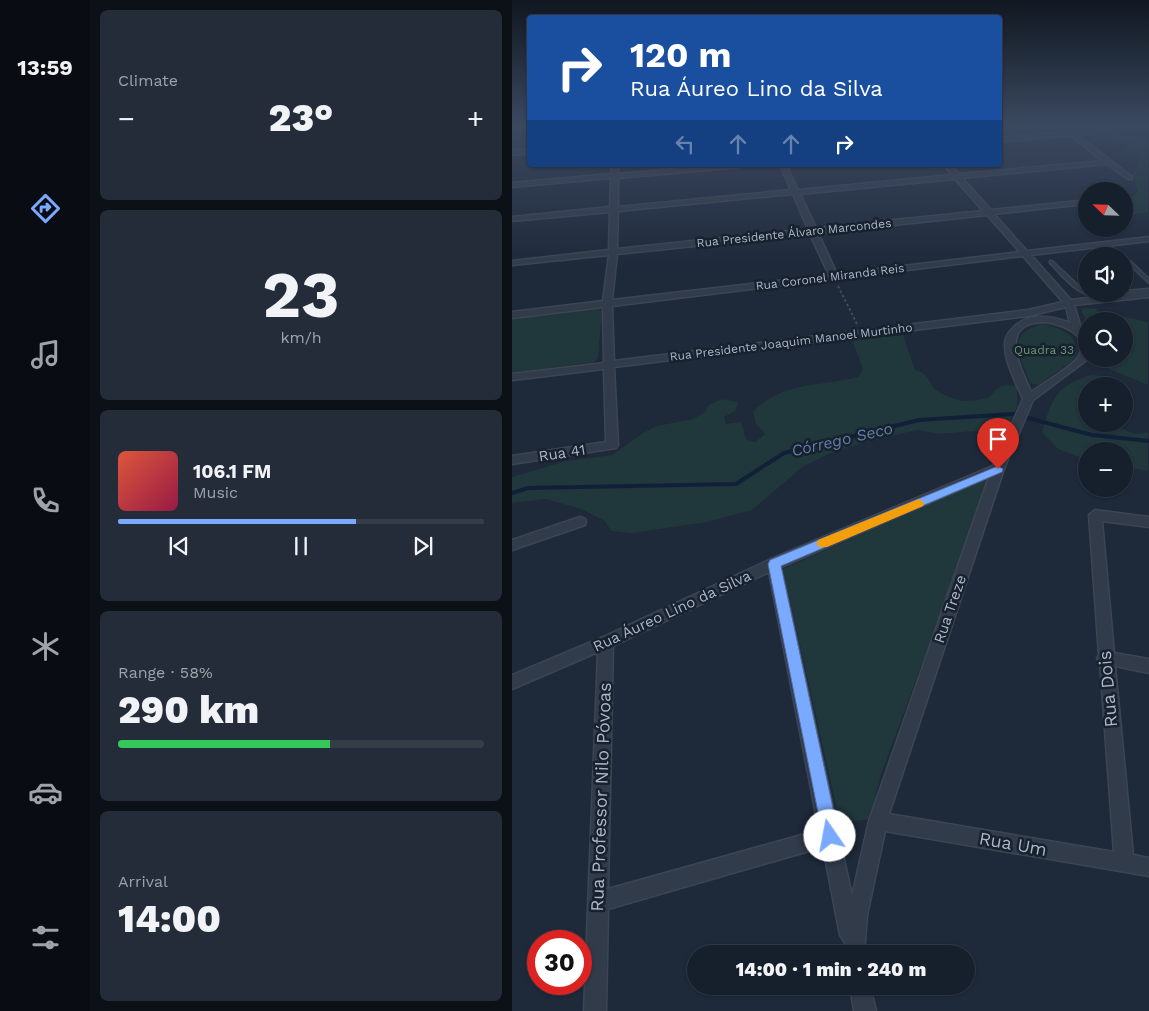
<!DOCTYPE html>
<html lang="en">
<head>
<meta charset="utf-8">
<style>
  body { margin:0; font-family:"Work Sans",sans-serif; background:#232c38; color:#f1f3f6; height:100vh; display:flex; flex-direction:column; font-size:19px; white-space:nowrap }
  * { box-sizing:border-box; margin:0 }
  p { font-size:16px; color:#9ea2a9 }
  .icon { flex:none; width:28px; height:28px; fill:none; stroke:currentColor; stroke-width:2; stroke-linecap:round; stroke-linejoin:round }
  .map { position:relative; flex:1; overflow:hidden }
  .panel { display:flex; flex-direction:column; gap:10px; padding:10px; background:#0c1118; width:422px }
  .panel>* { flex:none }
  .banner { position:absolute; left:15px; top:15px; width:475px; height:152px; border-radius:5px; box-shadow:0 1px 4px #0004,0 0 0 1px #353d48; background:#1a4fa0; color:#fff; overflow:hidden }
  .needle { width:32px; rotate:293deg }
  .tools { position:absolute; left:566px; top:182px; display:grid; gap:10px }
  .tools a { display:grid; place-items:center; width:55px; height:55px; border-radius:50%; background:#161f2c; box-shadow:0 1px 4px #0004,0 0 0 1px #353d48; font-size:25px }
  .speed { position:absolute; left:15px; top:930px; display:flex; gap:10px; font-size:25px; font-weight:700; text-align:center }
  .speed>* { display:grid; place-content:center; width:65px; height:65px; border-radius:50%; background:#161f2c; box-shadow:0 1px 4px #0004,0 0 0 1px #353d48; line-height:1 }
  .speed .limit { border:8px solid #d22; background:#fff; color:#111 }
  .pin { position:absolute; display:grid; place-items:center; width:42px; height:42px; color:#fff; margin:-51px -21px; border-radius:50% 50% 50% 0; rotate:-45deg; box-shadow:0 0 5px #0007 }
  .pin .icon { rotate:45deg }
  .me { position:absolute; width:55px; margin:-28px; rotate:348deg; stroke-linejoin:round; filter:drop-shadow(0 0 4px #0008) }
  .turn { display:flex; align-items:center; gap:18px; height:105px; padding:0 20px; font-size:22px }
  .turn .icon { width:65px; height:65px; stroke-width:2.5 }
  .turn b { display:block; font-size:35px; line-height:42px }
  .lanes { display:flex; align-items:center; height:48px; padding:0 20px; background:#0003; justify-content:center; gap:25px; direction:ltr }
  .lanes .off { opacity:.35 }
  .big { font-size:38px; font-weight:800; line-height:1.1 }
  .panel .widget { flex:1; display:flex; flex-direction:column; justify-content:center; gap:8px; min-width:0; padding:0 18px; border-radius:8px; background:#232c38 }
  .panel .dial { align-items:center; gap:0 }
  .dial b { font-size:65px; line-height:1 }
  .song { display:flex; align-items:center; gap:15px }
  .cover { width:60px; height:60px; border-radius:8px; background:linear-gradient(135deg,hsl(10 70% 55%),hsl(340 70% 35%)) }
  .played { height:5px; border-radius:2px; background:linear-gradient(90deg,#79aaff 65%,#353d48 65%) }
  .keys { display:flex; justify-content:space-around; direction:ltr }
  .heat { display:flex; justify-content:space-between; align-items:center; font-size:28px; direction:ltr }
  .charge { height:8px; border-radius:4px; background:linear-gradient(90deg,#34c759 58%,#353d48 0) }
  .trip { position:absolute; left:175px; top:945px; width:288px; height:50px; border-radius:25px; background:#161f2c; box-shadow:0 1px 4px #0004,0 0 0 1px #353d48; font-weight:800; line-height:50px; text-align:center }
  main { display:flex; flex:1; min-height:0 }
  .menu { display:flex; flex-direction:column; width:90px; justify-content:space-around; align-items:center; background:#090c12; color:#9ea2a9 }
  .menu .icon { width:35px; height:35px }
  .menu .active { color:#79aaff }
  .menu b { font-size:22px; color:#f1f3f6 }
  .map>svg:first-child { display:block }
</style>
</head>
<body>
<main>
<nav class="menu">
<b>13:59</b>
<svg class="icon active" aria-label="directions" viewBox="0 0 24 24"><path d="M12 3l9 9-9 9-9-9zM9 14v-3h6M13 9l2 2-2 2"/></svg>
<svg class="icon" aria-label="music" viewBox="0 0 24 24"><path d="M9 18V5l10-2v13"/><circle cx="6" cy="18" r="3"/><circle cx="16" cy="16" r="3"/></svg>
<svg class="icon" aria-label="phone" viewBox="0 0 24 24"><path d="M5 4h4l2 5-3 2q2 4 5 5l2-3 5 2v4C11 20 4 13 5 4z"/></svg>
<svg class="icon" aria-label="climate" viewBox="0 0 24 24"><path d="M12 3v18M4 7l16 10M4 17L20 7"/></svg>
<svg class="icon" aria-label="car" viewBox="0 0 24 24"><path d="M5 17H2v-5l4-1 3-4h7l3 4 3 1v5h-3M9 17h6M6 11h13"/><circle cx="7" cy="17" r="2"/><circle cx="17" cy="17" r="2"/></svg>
<svg class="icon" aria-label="filters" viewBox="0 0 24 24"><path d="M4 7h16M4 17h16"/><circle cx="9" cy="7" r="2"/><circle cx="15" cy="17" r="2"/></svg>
</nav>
<section class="panel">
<div class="widget"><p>Climate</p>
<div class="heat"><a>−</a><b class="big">23°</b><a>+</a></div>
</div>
<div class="widget dial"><b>23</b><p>km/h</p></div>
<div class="widget">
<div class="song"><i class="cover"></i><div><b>106.1 FM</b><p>Music</p></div></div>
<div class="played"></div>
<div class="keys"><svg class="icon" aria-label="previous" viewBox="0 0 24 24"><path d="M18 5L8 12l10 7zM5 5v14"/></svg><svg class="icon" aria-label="pause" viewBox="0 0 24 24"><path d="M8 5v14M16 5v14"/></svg><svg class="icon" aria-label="next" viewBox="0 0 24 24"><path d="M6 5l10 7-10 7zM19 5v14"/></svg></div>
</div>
<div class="widget"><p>Range · 58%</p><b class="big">290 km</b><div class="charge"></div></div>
<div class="widget"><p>Arrival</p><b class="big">14:00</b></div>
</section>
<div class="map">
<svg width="637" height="1011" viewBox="0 0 637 1011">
  <rect width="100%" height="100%" fill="#1e293a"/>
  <g fill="#20373b">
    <polygon points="17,127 17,150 0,151 0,129"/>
    <polygon points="599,133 636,138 636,212 613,216 613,198 622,196 626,191 620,174 624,170 626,158 625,155 610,151 616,145 600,140"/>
    <polygon points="575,308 584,309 596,318 614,317 636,322 636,385 597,369 597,359 612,359 612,321 575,321 575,324 569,309"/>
    <polygon points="85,309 90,311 86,358 82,362 0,373 0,318"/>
    <path d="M530,324C549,328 563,332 565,353L560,361L526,385L518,383C508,355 492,335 530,324Z"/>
    <path d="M391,335L403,370C415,373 415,378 422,388C424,391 428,392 431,394C449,403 459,402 478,397C486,385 491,384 505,386V407L494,428L429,434L405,430L350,443L317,454L292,466L240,510L195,522L120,533L99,531L93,521L69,509L34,499L0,503V477L54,461L100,455L131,433L145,426L181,419L193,412L197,405L210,399L226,402L223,411L212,417L214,424L229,422L234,439L243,442L253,434L244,424L241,411C273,381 307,387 346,377L351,369L340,340Z"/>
    <path d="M579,375L593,376L601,382L602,386H575V424H605C615,433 624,436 636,432V471L613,467L612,451H575V460L546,449L530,432C540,399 543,386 579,375Z"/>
    <polygon points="478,480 367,780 359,819 328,823 271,569 469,481"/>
  </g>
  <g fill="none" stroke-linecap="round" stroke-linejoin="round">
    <polyline stroke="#112038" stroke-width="4" points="0,493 16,488 224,484 272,453 407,420 501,414 580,435 637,441"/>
    <defs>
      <g id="service">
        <path d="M538,261H540L570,289L575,291V294H590C570,302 551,276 538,263Z"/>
        <polygon points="616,261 618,261 637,279 637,283 616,263"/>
        <polygon points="637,289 637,291 612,293 612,291"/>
      </g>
      <g id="minor">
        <polygon points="18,124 18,127 0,129 0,125"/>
        <path d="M544,124H551L561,131L597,129L595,132L565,135L620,177V179H616L595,164L450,178L479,210L567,201L568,203L564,205L482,214L515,251L637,237V241L519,255L559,300L637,291V297L562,305L569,328L575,334L576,359L521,400L492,469L377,814L602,852L588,663L585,658L587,655L577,515L583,510L637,517V527L590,521L602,653L637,659V673L603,666L621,855L637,858V876L373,831L355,915L352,954H332L333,943L328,935L311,847L96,909L94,1011H72L86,652L0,689V675L89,638L257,560L481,466L511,399C504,382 492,361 493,343C493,336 498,331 503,326C519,312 540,316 558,323L554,307L516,316L102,367L106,445L104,448L0,464V456L94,442L92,369L0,380V374L92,363L91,307L0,318V312L91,301L97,255L0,265V261L97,250L98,212L0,221V217L98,207L99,178L0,187V183L99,174L100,165H106V174L206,165H232L229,167L106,178V207L279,190L268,165H274L286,190L440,175L432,165H439L447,174L591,161L558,135L488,142V138L554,132ZM443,179L471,211L304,228L288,194ZM281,194L296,229L105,249L106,211ZM475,215L508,252L325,274L306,233ZM298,234L317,275L100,300L105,254ZM511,256L551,302L516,310L102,361L100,306ZM533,322C550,325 580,334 566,357C561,366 529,385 519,392C508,367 485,322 533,322ZM477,477L357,821L340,896L269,567ZM257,572L307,830L96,889L101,646Z"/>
        <polygon points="18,149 18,153 0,155 0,151"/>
        <polygon points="68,517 73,519 74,522 73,525 0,550 0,540"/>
        <polygon points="338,986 358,986 364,1011 342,1011"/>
      </g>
    </defs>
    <use href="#service" stroke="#3b4553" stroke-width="3"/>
    <use href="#minor" stroke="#3b4553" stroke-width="3"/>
    <polyline stroke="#395153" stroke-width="2" stroke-dasharray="2.5 2.5" stroke-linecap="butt" points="326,286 346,326"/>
    <use href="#service" fill="#323b4a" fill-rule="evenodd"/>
    <use href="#minor" fill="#323b4a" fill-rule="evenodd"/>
  </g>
  <linearGradient id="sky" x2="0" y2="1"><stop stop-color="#101720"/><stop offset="0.47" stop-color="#3b4960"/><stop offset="1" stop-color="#3b4960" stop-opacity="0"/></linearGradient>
  <rect width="637" height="266" fill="url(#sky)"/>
  <polygon fill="#79aaff" stroke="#4f6ea6" points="486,466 491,469 490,472 269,566 327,836 324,842 318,844 312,842 256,564 258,560"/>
  <polygon fill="#f59e0b" points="407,499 412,503 411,506 315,547 306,547 305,543 306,540"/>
  <g text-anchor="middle" stroke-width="5" stroke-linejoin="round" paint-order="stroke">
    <g font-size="12" fill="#acb6c7" stroke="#18212e">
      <text transform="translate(282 233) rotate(-6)" y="4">Rua Presidente Álvaro Marcondes</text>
      <text transform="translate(318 277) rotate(-7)" y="4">Rua Coronel Miranda Reis</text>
      <text transform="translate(279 342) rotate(-7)" y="4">Rua Presidente Joaquim Manoel Murtinho</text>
    </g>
    <g font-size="12" fill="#62996f" stroke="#18212e">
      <text x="532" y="354">Quadra 33</text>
    </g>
    <g font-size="15" fill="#acb6c7" stroke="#18212e">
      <text transform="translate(50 453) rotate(-9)" y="5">Rua 41</text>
      <text transform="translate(438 609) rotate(-71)" y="5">Rua Treze</text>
      <text transform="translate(160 611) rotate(-25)" y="5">Rua Áureo Lino da Silva</text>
    </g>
    <g font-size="16" font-style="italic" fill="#617faa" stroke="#18212e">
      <text transform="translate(330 439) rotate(-13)" y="6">Córrego Seco</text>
    </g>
    <g font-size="18" fill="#acb6c7" stroke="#18212e">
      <text transform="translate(596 689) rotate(-95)" y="6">Rua Dois</text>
      <text transform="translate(89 797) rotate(-88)" y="6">Rua Professor Nilo Póvoas</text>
      <text transform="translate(501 844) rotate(10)" y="6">Rua Um</text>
    </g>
  </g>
</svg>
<div class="tools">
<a><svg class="needle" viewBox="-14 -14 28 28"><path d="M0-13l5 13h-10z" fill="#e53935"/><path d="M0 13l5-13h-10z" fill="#9ea2a9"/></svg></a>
<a><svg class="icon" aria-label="sound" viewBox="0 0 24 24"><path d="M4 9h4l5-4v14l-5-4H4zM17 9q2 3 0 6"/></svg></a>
<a><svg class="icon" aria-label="search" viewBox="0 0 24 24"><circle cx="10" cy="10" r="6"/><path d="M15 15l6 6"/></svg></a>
<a>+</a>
<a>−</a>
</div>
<div class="speed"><div class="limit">30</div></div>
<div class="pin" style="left:486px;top:469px;background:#d93025"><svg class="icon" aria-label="arrive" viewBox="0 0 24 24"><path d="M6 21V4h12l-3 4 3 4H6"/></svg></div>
<svg class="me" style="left:318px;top:836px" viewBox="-20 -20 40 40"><circle r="19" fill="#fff"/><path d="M0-13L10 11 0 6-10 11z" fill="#79aaff"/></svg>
<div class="trip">14:00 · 1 min · 240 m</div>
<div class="banner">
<div class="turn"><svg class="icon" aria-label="right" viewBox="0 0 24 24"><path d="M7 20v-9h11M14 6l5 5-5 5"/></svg><div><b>120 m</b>Rua Áureo Lino da Silva</div></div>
<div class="lanes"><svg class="icon off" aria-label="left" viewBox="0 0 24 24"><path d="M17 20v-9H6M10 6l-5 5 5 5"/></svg><svg class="icon off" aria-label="ahead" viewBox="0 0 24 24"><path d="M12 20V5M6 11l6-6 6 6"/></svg><svg class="icon off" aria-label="ahead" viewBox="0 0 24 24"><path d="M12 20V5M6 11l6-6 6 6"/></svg><svg class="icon" aria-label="right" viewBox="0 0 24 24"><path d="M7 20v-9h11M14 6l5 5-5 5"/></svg></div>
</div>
</div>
</main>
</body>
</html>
